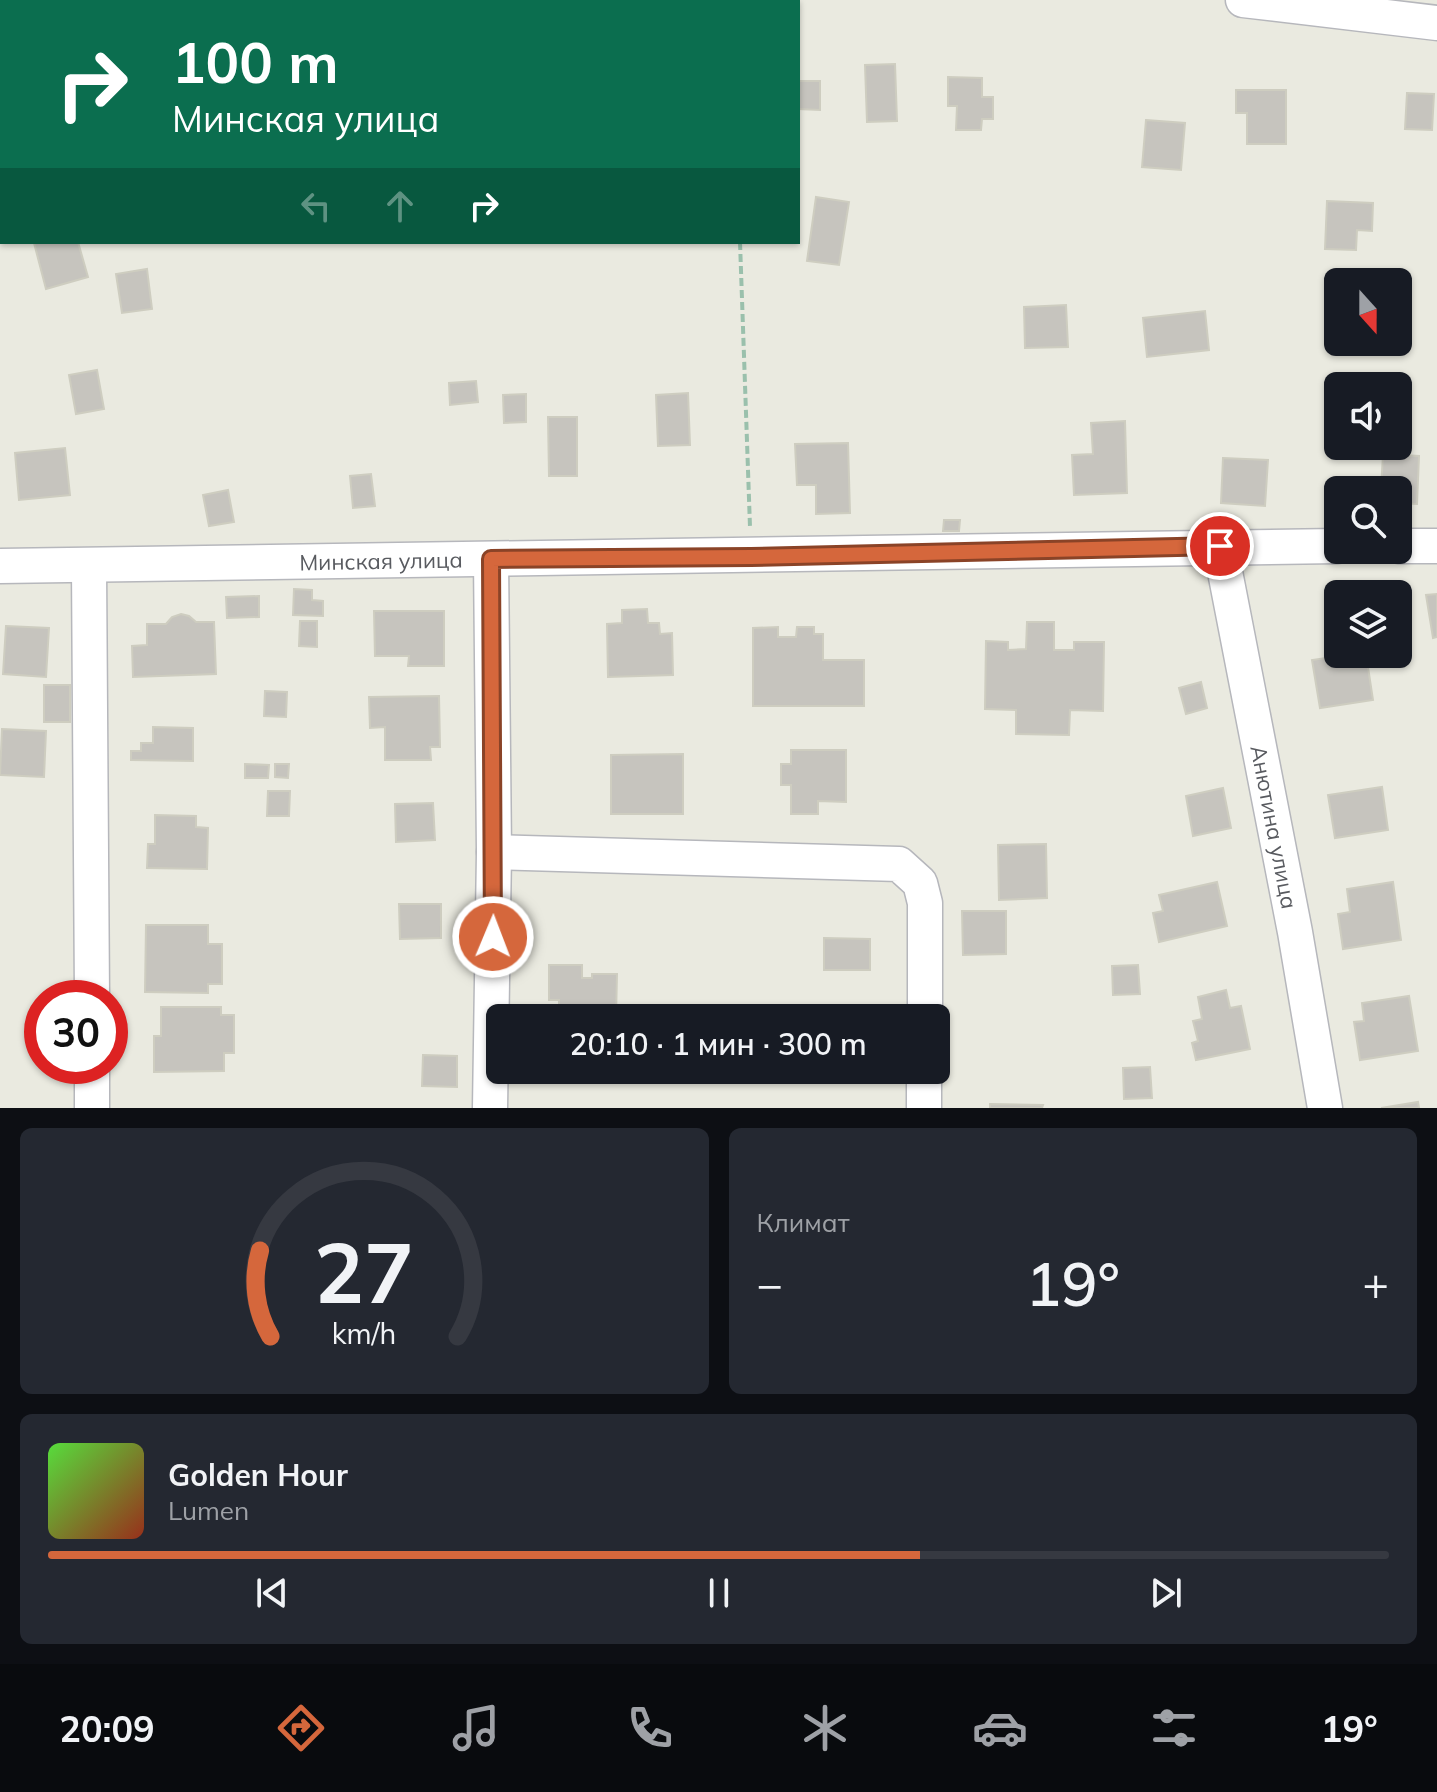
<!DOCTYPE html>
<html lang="ru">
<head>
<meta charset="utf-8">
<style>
  body { margin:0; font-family:Mulish,sans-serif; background:#242831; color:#f1f3f6; height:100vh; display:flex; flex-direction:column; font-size:30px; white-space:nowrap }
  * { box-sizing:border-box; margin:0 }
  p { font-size:26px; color:#9ea1a6 }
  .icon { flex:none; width:44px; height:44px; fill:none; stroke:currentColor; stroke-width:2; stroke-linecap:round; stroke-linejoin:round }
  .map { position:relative; height:1108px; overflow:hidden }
  .details { display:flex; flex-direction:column; gap:20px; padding:20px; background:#0d0f14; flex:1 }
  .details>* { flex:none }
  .top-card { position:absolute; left:0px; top:0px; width:800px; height:244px; box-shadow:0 2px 6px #0004; background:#0b6e4f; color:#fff; overflow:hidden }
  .needle { width:52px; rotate:159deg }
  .tools { position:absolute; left:1324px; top:268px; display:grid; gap:16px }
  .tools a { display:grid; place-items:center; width:88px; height:88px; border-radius:12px; background:#171b24; box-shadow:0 2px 6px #0004; font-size:40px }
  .speed { position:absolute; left:24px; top:980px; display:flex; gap:16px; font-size:40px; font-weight:700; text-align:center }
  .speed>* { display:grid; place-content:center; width:104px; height:104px; border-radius:50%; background:#171b24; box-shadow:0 2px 6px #0004; line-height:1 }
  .speed .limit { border:12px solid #d22; background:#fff; color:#111 }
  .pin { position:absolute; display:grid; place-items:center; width:68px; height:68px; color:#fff; margin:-34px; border:4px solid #fff; border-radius:50%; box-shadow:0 2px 8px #0007 }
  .me { position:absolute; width:88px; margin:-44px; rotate:1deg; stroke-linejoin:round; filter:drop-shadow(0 0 6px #0008) }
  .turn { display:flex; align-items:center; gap:28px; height:168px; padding:0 40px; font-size:36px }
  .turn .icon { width:104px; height:104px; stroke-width:2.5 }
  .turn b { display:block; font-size:56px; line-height:68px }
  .lanes { display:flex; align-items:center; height:76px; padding:0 40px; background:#0003; justify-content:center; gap:40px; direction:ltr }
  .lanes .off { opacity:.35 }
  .big { font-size:60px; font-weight:600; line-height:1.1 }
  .details .card { flex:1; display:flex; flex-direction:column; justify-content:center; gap:12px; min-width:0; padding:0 28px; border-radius:12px; background:#242831 }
  .details .dial { align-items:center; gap:0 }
  .dial svg { height:208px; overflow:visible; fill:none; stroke:#363941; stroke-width:7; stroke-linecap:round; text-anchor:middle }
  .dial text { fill:#f1f3f6; stroke:none }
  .song { display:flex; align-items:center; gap:24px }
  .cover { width:96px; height:96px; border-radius:12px; background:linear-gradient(135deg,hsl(110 70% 55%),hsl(10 70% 35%)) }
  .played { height:8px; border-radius:4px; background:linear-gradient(90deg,#d5673c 65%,#363941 65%) }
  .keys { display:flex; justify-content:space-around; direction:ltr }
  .heat { display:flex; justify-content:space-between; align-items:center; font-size:44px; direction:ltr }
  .details .tiles { flex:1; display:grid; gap:20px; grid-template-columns:1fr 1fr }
  .card:last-child { grid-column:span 2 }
  .trip { position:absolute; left:486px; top:1004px; width:464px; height:80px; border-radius:12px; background:#171b24; box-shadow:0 2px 6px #0004; font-weight:600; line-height:80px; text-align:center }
  .tabs { display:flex; height:128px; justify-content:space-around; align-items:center; background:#090b0e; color:#9ea1a6 }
  .tabs .icon { width:56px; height:56px }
  .tabs .current { color:#d5673c }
  .tabs b { font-size:36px; color:#f1f3f6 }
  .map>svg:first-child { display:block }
</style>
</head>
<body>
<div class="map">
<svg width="1437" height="1108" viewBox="0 0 1437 1108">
  <rect width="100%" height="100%" fill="#eaeae0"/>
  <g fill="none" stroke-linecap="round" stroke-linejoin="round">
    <polyline stroke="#a6c3f5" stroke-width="7" points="334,2 346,0"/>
  </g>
  <g fill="#c6c4be" stroke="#cecdc0" stroke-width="2">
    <polygon points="895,64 897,121 867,122 865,65"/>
    <polygon points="948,77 982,78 982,97 993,97 993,119 982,119 981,130 956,130 957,106 948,106"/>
    <polygon points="798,81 820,81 820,110 798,109"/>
    <polygon points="1236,90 1286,90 1286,144 1247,144 1247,113 1236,113"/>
    <polygon points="1407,93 1434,94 1432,130 1405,129"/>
    <polygon points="1146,120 1185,123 1181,170 1142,167"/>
    <polygon points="816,197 849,202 839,265 807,261"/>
    <polygon points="1327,201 1373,203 1372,231 1357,230 1356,250 1325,249"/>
    <polygon points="78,242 88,277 46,289 34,243"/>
    <polygon points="147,269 152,309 122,313 116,274"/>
    <polygon points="1066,305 1068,347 1025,348 1024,307"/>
    <polygon points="1205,311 1209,350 1147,357 1143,318"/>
    <polygon points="97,370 104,409 76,414 69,375"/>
    <polygon points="476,381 478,402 450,405 449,383"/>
    <polygon points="688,393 690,445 658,446 656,395"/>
    <polygon points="526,394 526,422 504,423 503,395"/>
    <polygon points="548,417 577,417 577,476 549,476"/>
    <polygon points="1125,421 1127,493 1074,495 1072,455 1093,454 1091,423"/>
    <polygon points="848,443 850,513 816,514 816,485 797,485 795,444"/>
    <polygon points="65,448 70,495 19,500 15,453"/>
    <polygon points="1383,454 1419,456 1417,504 1398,503 1398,490 1381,490"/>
    <polygon points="1223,458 1268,460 1265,506 1221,503"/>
    <polygon points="371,474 375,506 353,508 350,476"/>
    <polygon points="228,490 234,522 209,526 203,495"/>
    <polygon points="944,520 960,520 959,531 943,531"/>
    <polygon points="294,589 312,590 312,600 323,601 323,616 293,615"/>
    <polygon points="1437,594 1437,637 1433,638 1426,595"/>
    <polygon points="259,596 259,617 227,618 226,597"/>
    <polygon points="647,609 648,623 659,623 660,634 672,633 673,675 608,677 607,624 622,623 622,610"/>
    <polygon points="374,611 444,611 444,666 408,666 409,656 375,656"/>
    <polygon points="181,614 189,616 196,622 214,622 216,674 133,677 132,646 147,645 147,624 166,624 172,617"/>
    <polygon points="300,621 317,621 317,647 299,646"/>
    <polygon points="1027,622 1054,622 1054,650 1074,650 1074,642 1104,642 1103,711 1070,710 1069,735 1016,734 1016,710 985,709 986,641 1008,642 1008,650 1026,649"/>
    <polygon points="6,626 49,628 46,677 3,674"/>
    <polygon points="778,627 778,637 796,637 797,627 814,627 814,634 823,634 823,660 864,660 864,706 753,706 753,628"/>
    <polygon points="1353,654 1366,654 1373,700 1320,708 1312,660"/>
    <polygon points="1201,682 1207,708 1186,714 1179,688"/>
    <rect x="44" y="685" width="26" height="37"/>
    <polygon points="265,691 287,692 286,717 264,716"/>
    <polygon points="439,696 440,747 430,747 431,760 385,760 385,727 370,728 369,697"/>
    <polygon points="153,727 193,728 193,761 131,760 131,751 141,751 141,743 153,743"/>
    <polygon points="2,729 46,731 44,777 0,775"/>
    <polygon points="791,750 846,750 846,802 818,801 818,814 791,814 791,785 781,785 781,764 791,764"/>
    <polygon points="683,754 683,814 611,814 611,755"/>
    <polygon points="245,764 269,765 268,778 245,778"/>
    <polygon points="275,764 289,764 288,778 275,777"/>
    <polygon points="1382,787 1388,830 1335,838 1328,795"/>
    <polygon points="1223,788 1231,828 1193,836 1186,796"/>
    <polygon points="268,791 290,791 289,816 267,816"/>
    <polygon points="433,803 435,840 396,842 395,804"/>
    <polygon points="155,815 196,816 196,827 208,828 207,869 147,868 148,844 155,844"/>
    <polygon points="1046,844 1047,898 999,900 998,845"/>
    <polygon points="1217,882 1227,926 1159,942 1153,913 1163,911 1159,895"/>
    <polygon points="1393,882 1401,940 1343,949 1338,914 1350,912 1347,889"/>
    <polygon points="399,904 441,904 441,938 400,939"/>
    <polygon points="962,911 1006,911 1006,954 963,955"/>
    <polygon points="146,925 208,925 208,944 222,944 222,984 208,984 208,993 145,992"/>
    <polygon points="824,938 870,939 870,970 824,970"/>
    <polygon points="549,965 582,965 582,978 592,978 592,974 617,974 616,1018 559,1018 559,1000 549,1000"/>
    <polygon points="1138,965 1140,994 1113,995 1112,966"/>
    <polygon points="1226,990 1230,1008 1241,1006 1250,1049 1196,1060 1192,1043 1198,1041 1193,1021 1202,1019 1198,997"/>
    <polygon points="1409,996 1418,1051 1360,1060 1354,1022 1364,1021 1362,1003"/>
    <polygon points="161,1007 221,1007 221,1015 234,1015 234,1053 224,1053 224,1071 154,1072 154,1036 161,1036"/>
    <polygon points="423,1055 457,1056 457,1087 422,1086"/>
    <polygon points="1150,1067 1152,1098 1124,1099 1123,1068"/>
    <polygon points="1418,1102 1419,1108 1381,1108"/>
    <polygon points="990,1104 1043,1105 1042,1108 990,1108"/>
  </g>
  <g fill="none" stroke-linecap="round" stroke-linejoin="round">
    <defs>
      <g id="minor">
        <polyline points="1243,0 1437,23"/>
        <polyline points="315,2 315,0"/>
        <polyline points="518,2 529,0"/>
        <polyline points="0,168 2,167"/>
        <polyline points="1220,546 1295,932 1325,1108"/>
        <polyline points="1398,546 1437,546"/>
        <polyline points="0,566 1338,546"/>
        <polyline points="89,567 92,998"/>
        <polyline points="494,852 899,864 920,883 925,903 925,1018"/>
        <polyline points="92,1066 92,1108"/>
        <polyline points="490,1108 494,852 491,559"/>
        <polyline points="924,1108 924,1070"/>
      </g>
    </defs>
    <use href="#minor" stroke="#b6b7bc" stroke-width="37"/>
    <g stroke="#9ac0ac" stroke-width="4" stroke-dasharray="8 4" stroke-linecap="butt">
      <polyline points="478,0 479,2"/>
      <polyline points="740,242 750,527"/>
    </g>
    <use href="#minor" stroke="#fff" stroke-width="34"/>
  </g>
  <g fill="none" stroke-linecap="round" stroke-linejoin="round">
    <defs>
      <polyline id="route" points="493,937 491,559 751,557 1220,546"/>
    </defs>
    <use href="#route" stroke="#8a4327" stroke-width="20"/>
    <use href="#route" stroke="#d5673c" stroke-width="14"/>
  </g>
  <g text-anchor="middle" stroke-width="6" stroke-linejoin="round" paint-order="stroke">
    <g font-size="22" fill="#595b60" stroke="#fff">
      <text transform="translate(381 561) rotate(-1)" y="8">Минская улица</text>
      <text transform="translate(1274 827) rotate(79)" y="8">Анютина улица</text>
    </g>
  </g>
</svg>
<div class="tools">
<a><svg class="needle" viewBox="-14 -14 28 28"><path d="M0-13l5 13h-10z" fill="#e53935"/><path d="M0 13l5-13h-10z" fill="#9ea1a6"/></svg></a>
<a><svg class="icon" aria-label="sound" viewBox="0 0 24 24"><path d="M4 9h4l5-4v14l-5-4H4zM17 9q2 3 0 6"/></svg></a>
<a><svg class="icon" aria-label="search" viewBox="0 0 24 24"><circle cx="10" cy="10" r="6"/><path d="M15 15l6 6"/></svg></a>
<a><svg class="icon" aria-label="layers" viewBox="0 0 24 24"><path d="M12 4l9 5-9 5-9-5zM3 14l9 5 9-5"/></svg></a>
</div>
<div class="speed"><div class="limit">30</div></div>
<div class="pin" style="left:1220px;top:546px;background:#d93025"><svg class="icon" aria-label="arrive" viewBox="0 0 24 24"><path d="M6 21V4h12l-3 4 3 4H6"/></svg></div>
<svg class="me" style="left:493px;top:937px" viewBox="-20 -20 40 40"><circle r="17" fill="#d5673c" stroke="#fff" stroke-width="3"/><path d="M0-11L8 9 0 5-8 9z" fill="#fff"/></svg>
<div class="trip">20:10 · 1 мин · 300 m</div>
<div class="top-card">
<div class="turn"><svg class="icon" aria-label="right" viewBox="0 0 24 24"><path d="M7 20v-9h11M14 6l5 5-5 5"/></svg><div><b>100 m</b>Минская улица</div></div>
<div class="lanes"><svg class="icon off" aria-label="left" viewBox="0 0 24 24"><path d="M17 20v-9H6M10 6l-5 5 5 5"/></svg><svg class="icon off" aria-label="ahead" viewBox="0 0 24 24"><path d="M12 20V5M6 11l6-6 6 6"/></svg><svg class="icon" aria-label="right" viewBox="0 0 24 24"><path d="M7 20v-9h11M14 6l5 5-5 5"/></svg></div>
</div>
</div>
<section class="details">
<div class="tiles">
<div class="card dial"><svg viewBox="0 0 100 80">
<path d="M14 69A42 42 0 1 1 86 69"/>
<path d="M14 69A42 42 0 0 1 10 36" stroke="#d5673c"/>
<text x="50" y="56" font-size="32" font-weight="700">27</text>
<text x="50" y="72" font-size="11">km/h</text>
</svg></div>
<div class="card"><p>Климат</p>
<div class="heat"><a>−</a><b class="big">19°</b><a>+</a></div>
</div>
<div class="card">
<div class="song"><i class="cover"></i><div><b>Golden Hour</b><p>Lumen</p></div></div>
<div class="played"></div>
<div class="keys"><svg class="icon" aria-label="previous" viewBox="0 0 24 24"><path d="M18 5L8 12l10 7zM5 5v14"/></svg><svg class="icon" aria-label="pause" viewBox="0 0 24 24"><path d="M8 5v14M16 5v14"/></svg><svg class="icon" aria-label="next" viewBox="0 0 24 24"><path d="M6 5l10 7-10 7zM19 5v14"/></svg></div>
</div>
</div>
</section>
<nav class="tabs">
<b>20:09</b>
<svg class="icon current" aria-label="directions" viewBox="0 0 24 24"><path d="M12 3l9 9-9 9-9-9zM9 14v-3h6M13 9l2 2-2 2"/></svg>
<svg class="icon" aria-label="music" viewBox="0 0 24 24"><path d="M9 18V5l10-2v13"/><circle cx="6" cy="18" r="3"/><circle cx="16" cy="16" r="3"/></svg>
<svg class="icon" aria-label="phone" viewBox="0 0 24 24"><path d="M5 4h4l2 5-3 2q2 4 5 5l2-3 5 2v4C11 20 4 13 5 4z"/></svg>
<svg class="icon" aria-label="climate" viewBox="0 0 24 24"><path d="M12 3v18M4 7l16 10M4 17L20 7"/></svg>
<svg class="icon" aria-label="car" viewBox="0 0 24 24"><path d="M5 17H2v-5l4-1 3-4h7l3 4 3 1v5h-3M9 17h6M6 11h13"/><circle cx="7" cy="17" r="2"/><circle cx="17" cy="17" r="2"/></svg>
<svg class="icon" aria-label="filters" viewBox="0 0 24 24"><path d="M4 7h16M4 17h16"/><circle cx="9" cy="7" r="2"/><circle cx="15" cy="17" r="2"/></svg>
<b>19°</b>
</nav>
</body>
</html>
